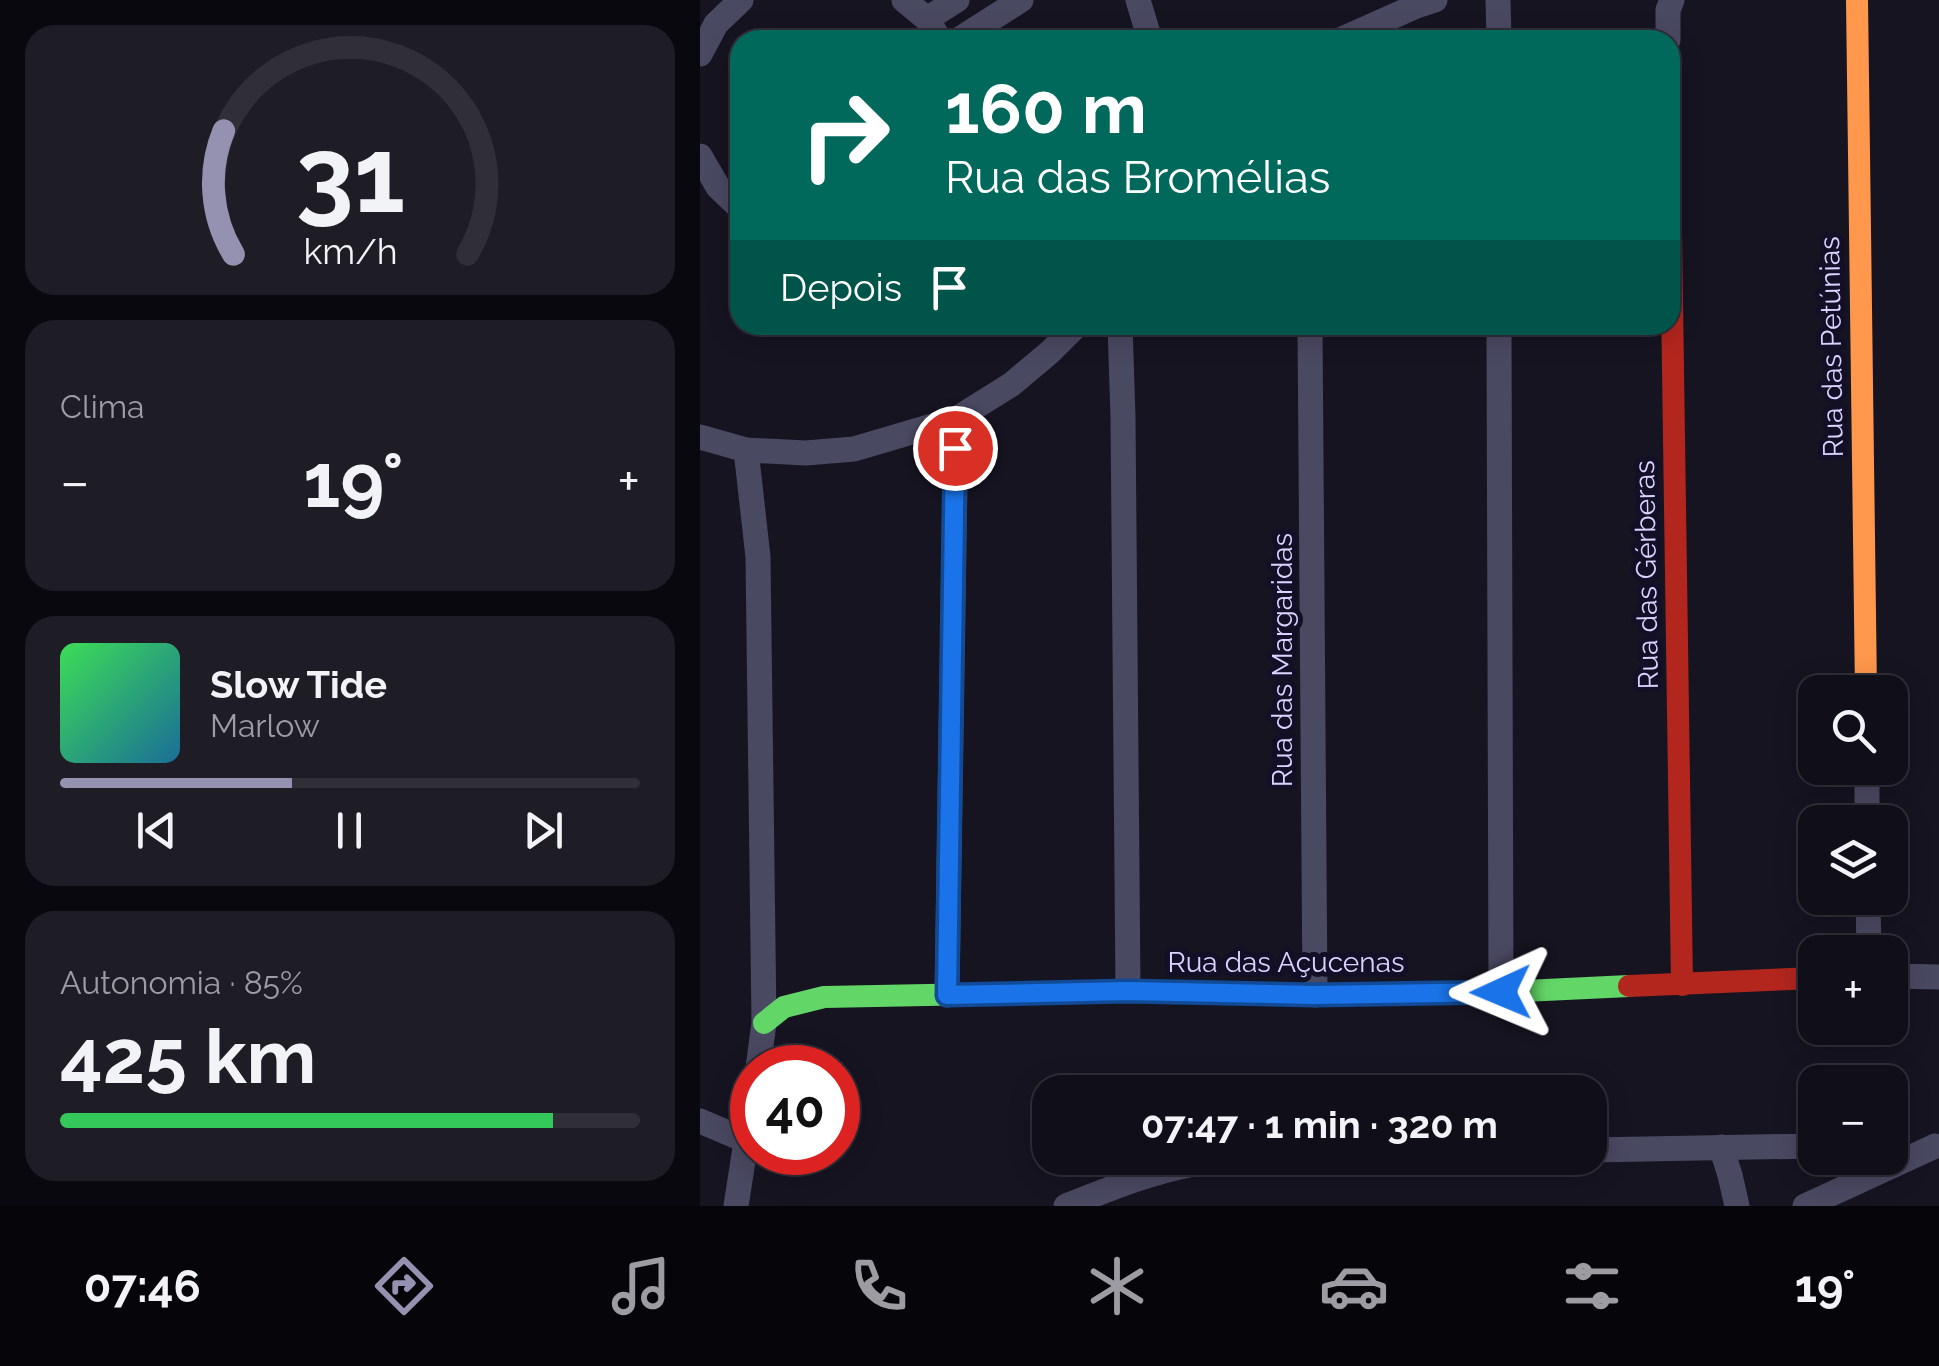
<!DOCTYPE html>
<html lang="pt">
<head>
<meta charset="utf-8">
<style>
  body { margin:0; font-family:Raleway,sans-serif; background:#1e1d26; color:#f1f3f6; height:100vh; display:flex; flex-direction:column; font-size:38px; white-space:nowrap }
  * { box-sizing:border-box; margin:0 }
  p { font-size:32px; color:#9c9ca2 }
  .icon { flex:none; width:55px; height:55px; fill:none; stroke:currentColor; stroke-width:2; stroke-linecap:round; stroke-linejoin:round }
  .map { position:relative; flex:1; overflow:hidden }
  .details { display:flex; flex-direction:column; gap:25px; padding:25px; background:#09080e; width:700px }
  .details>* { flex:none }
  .guide { position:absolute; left:30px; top:30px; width:950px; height:305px; border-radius:30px; box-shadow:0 5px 25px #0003,0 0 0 2px #302f38; background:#00695c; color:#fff; overflow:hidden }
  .tools { position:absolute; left:1098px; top:675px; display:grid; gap:20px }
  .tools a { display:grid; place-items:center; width:110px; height:110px; border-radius:20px; background:#100f19; box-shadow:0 5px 25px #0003,0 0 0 2px #302f38; font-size:50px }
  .speed { position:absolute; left:30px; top:1045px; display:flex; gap:20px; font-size:50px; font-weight:700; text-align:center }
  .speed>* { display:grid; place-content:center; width:130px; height:130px; border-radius:50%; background:#100f19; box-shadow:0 5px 25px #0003,0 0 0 2px #302f38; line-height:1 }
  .speed .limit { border:15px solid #d22; background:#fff; color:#111 }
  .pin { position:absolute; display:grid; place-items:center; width:85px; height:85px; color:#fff; margin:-42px; border:5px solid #fff; border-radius:50%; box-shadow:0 2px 10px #0007 }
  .me { position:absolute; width:110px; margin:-55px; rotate:269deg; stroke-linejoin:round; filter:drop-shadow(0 0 8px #0008) }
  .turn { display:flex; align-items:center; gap:35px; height:210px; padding:0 50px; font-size:45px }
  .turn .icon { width:130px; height:130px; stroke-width:2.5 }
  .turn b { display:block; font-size:70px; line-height:85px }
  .then { display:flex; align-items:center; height:95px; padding:0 50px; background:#0003; gap:20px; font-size:38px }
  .big { font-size:75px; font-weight:700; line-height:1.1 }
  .details .card { flex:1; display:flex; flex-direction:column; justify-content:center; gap:15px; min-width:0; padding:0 35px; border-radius:30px; background:#1e1d26 }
  .details .dial { align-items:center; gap:0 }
  .dial svg { height:260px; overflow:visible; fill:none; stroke:#302f38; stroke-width:7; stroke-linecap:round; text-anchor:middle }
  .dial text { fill:#f1f3f6; stroke:none }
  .song { display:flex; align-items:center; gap:30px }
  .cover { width:120px; height:120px; border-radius:15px; background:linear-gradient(135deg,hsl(130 70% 55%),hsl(200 70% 35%)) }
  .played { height:10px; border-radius:5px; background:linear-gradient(90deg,#9591b1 40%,#302f38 40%) }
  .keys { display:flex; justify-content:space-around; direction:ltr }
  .heat { display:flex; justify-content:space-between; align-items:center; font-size:55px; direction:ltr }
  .charge { height:15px; border-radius:8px; background:linear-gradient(90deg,#34c759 85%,#302f38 0) }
  .trip { position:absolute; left:332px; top:1075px; width:575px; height:100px; border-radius:30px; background:#100f19; box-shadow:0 5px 25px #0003,0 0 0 2px #302f38; font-weight:700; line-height:100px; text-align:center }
  .tab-bar { display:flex; height:160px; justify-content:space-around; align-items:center; background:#06060a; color:#9c9ca2 }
  .tab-bar .icon { width:70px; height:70px }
  .tab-bar .on { color:#9591b1 }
  .tab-bar b { font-size:45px; color:#f1f3f6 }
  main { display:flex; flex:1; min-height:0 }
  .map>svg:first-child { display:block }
</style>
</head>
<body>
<main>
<section class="details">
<div class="card dial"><svg viewBox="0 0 100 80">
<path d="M14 69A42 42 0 1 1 86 69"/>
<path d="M14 69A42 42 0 0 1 11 31" stroke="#9591b1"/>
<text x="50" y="56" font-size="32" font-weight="700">31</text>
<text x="50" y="72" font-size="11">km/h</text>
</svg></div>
<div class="card"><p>Clima</p>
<div class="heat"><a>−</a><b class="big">19°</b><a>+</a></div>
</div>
<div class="card">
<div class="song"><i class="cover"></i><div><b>Slow Tide</b><p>Marlow</p></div></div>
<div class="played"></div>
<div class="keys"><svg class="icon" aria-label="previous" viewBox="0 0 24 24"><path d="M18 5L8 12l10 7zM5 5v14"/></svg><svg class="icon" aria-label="pause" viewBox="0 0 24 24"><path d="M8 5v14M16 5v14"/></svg><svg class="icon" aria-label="next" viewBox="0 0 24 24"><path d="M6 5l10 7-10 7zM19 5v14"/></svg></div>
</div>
<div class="card"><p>Autonomia · 85%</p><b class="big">425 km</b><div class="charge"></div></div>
</section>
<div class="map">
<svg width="1239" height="1206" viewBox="0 0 1239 1206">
  <rect width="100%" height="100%" fill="#161421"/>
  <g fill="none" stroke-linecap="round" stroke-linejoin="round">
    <g stroke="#4a4962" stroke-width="25">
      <polyline points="204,0 227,19 240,40"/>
      <polyline points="438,0 450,40"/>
      <polyline points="798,0 799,40"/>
      <polyline points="227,19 257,0"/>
      <polyline points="258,40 321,0"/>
      <polyline points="640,40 714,7 735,0"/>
      <polyline points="968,40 968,10 972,0"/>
      <polyline points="0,54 16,24 41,0"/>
      <polyline points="0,156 18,187 40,208"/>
      <polyline points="420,325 423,417 428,991"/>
      <polyline points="610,325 615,995"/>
      <polyline points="799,325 801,992"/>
      <polyline points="0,437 46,450 106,453 154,449 256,419 312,384 350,352 377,325"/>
      <polyline points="46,450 58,557 64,1023 58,1068"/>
      <polyline points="1167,768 1167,822"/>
      <polyline points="1168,898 1169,952"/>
      <polyline points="1190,976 1239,977"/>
      <polyline points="247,995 256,419"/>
      <polyline points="0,1121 47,1141"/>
      <polyline points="1021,1147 1030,1175 1037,1206"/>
      <polyline points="890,1150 1115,1146"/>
      <polyline points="36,1206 52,1103"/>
      <path d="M366,1206C414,1187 464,1166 516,1161C566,1155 621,1159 672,1158"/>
      <polyline points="1105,1206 1235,1146"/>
    </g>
    <polyline stroke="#63d668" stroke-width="22" points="64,1023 84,1007 124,997 428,991 615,995 801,992 929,986"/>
    <polyline stroke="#ff974d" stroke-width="22" points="1157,0 1166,692"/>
    <g stroke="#b3261e" stroke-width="22">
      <polyline points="970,164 982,985"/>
      <polyline points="929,986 1115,978"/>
    </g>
  </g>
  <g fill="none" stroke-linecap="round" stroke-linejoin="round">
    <defs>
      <polyline id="route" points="255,448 247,995 428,991 614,995 801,992"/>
    </defs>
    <use href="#route" stroke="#114b97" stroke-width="25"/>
    <use href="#route" stroke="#1a73e8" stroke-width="18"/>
  </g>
  <g text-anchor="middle" stroke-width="10" stroke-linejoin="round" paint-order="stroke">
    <g font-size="28" fill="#d9d4ff" stroke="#130f26">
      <text transform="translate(1131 347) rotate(-91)" y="10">Rua das Petúnias</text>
      <text transform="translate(946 575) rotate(-91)" y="10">Rua das Gérberas</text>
      <text transform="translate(582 660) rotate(-90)" y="10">Rua das Margaridas</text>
      <text x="586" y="972">Rua das Açucenas</text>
    </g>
  </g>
</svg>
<div class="tools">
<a><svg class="icon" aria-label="search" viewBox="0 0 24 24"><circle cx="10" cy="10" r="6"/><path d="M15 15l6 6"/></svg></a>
<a><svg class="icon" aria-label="layers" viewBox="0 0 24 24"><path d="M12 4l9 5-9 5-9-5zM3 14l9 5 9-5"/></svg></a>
<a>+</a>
<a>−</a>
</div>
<div class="speed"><div class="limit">40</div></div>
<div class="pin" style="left:255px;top:448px;background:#d93025"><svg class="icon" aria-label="arrive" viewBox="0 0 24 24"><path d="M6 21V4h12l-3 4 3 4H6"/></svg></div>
<svg class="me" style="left:801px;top:992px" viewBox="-20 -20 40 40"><path d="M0-17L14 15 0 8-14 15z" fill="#1a73e8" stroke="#fff" stroke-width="4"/></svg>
<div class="trip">07:47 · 1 min · 320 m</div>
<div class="guide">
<div class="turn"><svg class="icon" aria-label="right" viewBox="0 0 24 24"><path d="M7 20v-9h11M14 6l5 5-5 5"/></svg><div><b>160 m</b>Rua das Bromélias</div></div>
<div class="then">Depois<svg class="icon" aria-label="arrive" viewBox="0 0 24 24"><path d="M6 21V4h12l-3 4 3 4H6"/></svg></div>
</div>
</div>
</main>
<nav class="tab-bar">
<b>07:46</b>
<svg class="icon on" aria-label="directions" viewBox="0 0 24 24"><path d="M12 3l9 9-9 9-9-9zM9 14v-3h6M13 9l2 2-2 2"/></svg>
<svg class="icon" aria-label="music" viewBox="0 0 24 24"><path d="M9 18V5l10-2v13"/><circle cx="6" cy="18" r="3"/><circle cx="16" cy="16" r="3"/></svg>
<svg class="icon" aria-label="phone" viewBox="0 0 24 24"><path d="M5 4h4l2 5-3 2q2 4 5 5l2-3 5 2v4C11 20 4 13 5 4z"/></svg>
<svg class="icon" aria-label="climate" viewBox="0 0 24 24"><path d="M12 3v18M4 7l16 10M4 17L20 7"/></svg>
<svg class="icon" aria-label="car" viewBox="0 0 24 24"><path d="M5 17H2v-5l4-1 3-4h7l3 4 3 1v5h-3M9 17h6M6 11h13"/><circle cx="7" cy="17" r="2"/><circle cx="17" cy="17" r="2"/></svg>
<svg class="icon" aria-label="filters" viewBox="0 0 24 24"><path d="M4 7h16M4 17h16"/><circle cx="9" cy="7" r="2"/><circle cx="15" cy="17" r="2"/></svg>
<b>19°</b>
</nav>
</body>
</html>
